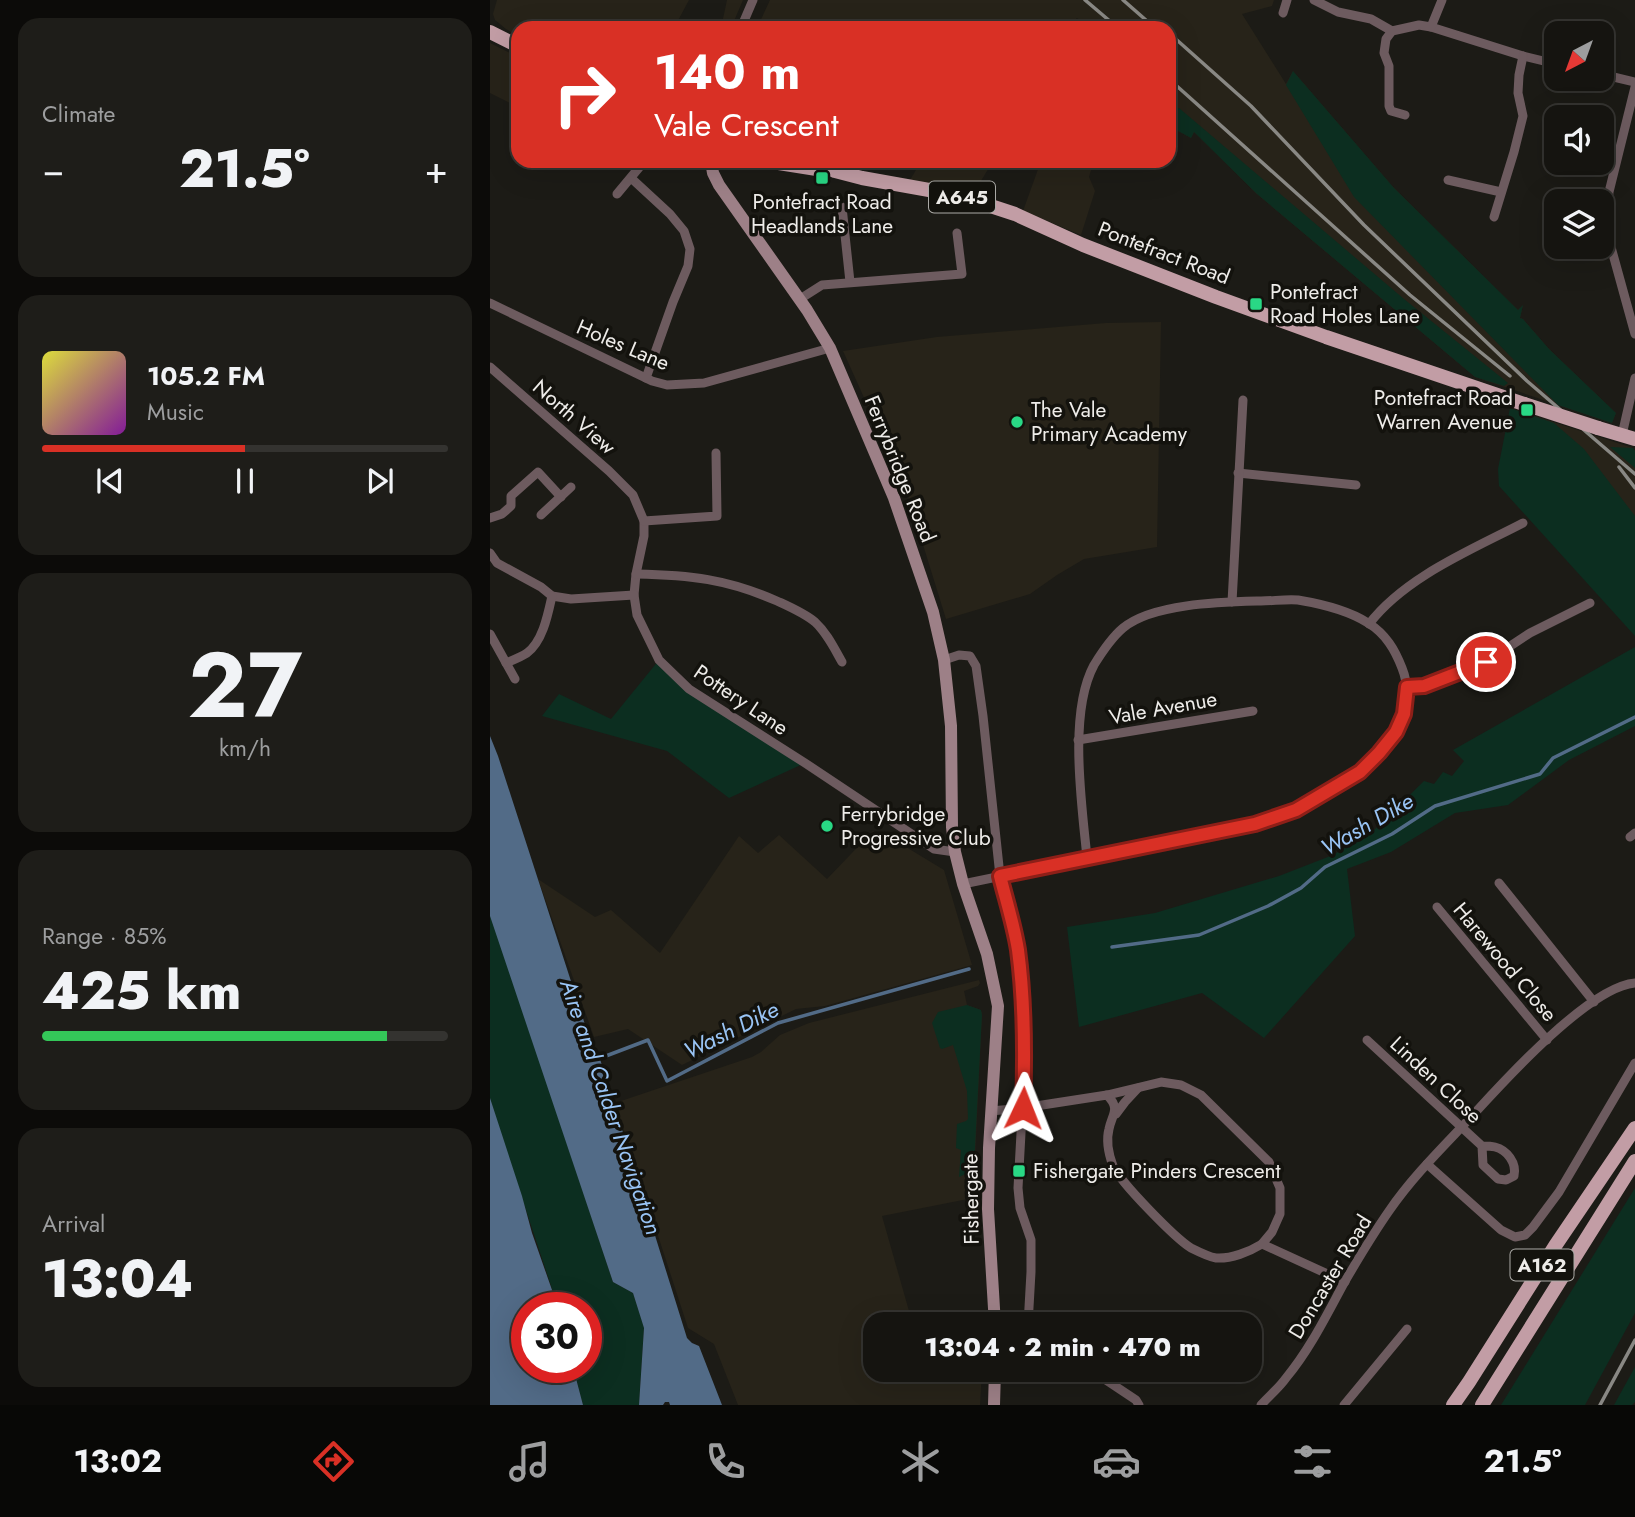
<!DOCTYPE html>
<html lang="en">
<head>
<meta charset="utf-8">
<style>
  body { margin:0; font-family:Jost,sans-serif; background:#1e1d19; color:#f1f3f6; height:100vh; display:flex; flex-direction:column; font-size:26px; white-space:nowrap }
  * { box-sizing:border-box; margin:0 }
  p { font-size:23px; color:#9d9e9f }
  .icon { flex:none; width:38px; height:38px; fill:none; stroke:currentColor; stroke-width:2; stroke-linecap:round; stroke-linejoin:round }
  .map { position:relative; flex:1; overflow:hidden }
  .side { display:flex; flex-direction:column; gap:18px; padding:18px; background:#0c0b09; width:490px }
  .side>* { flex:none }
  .guide { position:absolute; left:21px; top:21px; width:665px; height:147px; border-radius:21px; box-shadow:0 7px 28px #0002,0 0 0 2px #343330; background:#d93025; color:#fff; overflow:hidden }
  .needle { width:46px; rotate:221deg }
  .fabs { position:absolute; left:1054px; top:21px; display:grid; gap:14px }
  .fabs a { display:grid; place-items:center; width:70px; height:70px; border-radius:14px; background:#151410; box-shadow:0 7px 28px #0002,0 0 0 2px #343330; font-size:35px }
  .speed { position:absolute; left:21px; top:1292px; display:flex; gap:14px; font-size:35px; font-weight:700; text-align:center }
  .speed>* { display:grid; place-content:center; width:91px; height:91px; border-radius:50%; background:#151410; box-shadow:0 7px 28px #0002,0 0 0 2px #343330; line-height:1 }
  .speed .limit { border:10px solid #d22; background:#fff; color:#111 }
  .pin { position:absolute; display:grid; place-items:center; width:60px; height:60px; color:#fff; margin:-30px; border:4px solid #fff; border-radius:50%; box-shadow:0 2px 7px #0007 }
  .me { position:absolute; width:77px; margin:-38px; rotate:2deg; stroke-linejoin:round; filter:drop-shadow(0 0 5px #0008) }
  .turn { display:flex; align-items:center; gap:24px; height:147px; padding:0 28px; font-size:32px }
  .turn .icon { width:91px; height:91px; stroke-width:2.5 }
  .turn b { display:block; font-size:49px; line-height:60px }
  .big { font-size:52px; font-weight:800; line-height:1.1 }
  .side .tile { flex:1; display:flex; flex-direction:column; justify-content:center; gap:10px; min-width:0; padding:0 24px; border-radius:21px; background:#1e1d19 }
  .side .dial { align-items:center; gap:0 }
  .dial b { font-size:91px; line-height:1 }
  .song { display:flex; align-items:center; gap:21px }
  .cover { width:84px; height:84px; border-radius:10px; background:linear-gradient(135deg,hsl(60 70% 55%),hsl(290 70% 35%)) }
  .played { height:7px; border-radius:4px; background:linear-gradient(90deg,#d93025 50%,#343330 50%) }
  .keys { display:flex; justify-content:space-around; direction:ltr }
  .heat { display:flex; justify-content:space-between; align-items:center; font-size:38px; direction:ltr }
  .charge { height:10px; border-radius:5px; background:linear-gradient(90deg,#34c759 85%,#343330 0) }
  .trip { position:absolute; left:373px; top:1312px; width:399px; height:70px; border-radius:21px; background:#151410; box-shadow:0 7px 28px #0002,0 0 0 2px #343330; font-weight:800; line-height:70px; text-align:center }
  .dock { display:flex; height:112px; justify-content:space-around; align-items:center; background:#080806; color:#9d9e9f }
  .dock .icon { width:49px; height:49px }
  .dock .selected { color:#d93025 }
  .dock b { font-size:32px; color:#f1f3f6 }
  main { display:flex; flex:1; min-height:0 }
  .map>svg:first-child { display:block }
</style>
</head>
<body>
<main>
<section class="side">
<div class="tile"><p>Climate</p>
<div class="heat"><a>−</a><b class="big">21.5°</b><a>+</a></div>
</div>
<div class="tile">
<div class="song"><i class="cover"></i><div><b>105.2 FM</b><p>Music</p></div></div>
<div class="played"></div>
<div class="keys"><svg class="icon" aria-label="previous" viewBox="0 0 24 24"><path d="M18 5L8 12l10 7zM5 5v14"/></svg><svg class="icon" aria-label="pause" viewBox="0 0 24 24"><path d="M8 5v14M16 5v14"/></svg><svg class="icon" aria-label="next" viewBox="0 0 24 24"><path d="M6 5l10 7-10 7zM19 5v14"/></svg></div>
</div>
<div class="tile dial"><b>27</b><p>km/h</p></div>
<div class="tile"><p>Range · 85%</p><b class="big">425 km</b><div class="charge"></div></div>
<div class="tile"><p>Arrival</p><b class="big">13:04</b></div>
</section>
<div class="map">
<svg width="1145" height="1405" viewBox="0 0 1145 1405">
  <rect width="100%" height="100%" fill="#1c1b16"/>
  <g fill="#272319">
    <polygon points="7,0 199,0 184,28 28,28 28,36 16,29 5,20 3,14"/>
    <polygon points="237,0 253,0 241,28 231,28"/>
    <polygon points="280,0 784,0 782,6 752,14 796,84 803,71 904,188 1028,310 1033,305 1030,318 1033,319 1059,349 1126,413 1122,423 985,377 767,194 704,132 701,138 679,126 679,28 599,28 587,18 576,28 267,28"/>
    <polygon points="0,43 28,57 28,107 0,93"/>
    <polygon points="434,161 503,161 483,194 420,180 429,165"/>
    <polygon points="551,161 595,161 595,165 602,167 599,177 605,191 591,235 533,211"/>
    <polygon points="671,322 667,547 594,559 567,575 540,594 456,619 417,493 353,351 447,337 616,323"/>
    <polygon points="1020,408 1143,448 1145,451 1145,527"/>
    <polygon points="383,831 405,849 416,847 454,870 482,965 335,1006 306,1009 192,1065 138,1029 104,1037 48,879 105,917 121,910 170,953 249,836 268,853 289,835 337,879"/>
    <polygon points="489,980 490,983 488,986 474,991 477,1005 491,1010 492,1015 483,1198 392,1216 423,1325 385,1325 385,1370 492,1370 490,1405 248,1405 224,1344 198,1328 125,1103 262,1057 271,1052 290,1035 319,1023"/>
    <polygon points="490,1318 490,1325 434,1325"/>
  </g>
  <g fill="#0c2e20">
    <polygon points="803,71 904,188 1028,310 1033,305 1030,318 1033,319 1059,349 1126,413 1122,423 1068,405 864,197 796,85"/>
    <polygon points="689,108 914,299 1018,383 1014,386 985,377 767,194 704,132 701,138 679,126 679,113"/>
    <polygon points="1020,408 1064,423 1094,449 1145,516 1145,636 1009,486 1008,469"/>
    <polygon points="1120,447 1143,448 1145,451 1145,468"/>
    <polygon points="1145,647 1145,726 1079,760 1018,805 965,813 901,852 857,869 865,936 774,1038 712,993 589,1027 577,927 665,913 789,876 843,855 884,830 934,781 944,784 953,772 962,776 974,761 963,750"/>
    <polygon points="169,660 199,689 315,763 239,798 177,751 52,716 69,694 121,719"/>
    <polygon points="0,911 123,1282 143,1293 154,1327 149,1405 93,1405 83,1367 96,1367 96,1307 68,1307 8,1125 0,1098"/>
    <polygon points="477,1005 491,1010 492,1015 484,1167 480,1172 469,1177 471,1150 466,1148 467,1124 476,1121 478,1119 477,1091 463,1045 452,1049 450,1048 442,1023 448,1012"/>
    <polygon points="1145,1188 1145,1313 1095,1405 1011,1405"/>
    <polygon points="1145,1367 1145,1402 1142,1405 1124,1405"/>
  </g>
  <g fill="#526b87">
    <polygon points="0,736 8,756 101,1043 110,1059 197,1338 202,1343 209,1346 232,1405 180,1405 179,1402 175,1402 173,1405 149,1405 154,1328 143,1293 123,1282 0,916"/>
    <polygon points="0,1098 32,1196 42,1233 68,1307 37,1307 37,1367 83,1367 93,1405 0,1405"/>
  </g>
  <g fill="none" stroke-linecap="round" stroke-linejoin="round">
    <g stroke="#526b87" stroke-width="3.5">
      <polyline points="622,947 709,935 778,906 811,888 835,867 902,834 945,806 1050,774 1063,758 1145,717"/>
      <polyline points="108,1059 158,1040 177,1081 288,1023 479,969"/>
    </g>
    <g stroke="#6d5b5f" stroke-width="9">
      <polyline points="824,0 848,12 881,19 902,31"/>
      <polyline points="793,13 797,0"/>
      <polyline points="941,27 1033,56 1066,64"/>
      <polyline points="251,28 263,0"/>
      <polyline points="1111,74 1145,82"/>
      <polyline points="1145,87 1119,192 1116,229 1145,334"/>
      <polyline points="915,115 901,111 899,106 899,66 894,53 896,39 902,31 929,25 941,27 952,0"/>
      <polyline points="141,178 180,214 194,231 200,249 198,266 183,302 156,378"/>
      <polyline points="958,180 1011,192"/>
      <polyline points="127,194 152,164"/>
      <polyline points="352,207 360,282"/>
      <polyline points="1004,217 1024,152 1033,116 1028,93 1029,75 1033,56"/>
      <polyline points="310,299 332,285 472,274 467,233"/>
      <polyline points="0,303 162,381 177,385 214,383 340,348"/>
      <polyline points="0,367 119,471 143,495 154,521 154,536 146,574 144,595 147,615 169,660 199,689 315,763 444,849 465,852"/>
      <polyline points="1132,435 1145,378"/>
      <polyline points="748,473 866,485"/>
      <polyline points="51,515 81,487"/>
      <polyline points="0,518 12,514 21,506 21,496 48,472 71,497"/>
      <polyline points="154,521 227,516 226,453"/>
      <polyline points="0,553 7,563 51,587 62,596 81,599 144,595"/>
      <path d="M146,574C200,575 237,579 287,601C300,607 314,613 325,622C337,633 344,648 352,662"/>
      <polyline points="742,602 753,400"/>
      <path d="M879,624C915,577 981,550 1033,523"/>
      <polyline points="0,634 25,679"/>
      <polyline points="454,660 469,655 480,656 486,666 493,716 510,876 527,947 533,995 535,1060 528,1188 530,1208 541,1240 541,1272 538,1325"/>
      <path d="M16,663C23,660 31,657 37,653C53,641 58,614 62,596"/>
      <polyline points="917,687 934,686 996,662 1040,633 1100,603"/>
      <polyline points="588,740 763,711"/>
      <polyline points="1140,837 1145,833"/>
      <polyline points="1009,883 1104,1002"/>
      <path d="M473,884L765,824C778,820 792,816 805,811C814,807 823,800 832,795C844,788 857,781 868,773C900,750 928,708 912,668C905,650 896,634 878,623C858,610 832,604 808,600C796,599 783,601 771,601C734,602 663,603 633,628C621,638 612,652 604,665C578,713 592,805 597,858"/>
      <polyline points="947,907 1057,1040"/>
      <path d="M877,1040L992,1146C996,1146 1001,1146 1005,1147C1017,1150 1027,1163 1024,1176L1016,1180L1008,1179L993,1165L992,1146"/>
      <path d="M617,1095C631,1109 622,1114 619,1129C616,1140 619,1155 623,1166C631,1183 685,1238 701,1248C707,1251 719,1257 726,1258C741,1259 759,1252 772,1244"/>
      <polyline points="501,1111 533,1108 617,1095 671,1082 691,1085 711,1095 779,1162 790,1188 790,1214 782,1232 772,1244 855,1282"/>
      <polyline points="626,1114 635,1102 648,1088"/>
      <polyline points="937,1164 1011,1230 1025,1237 1035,1235 1043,1227 1069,1192 1145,1063"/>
      <polyline points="641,1325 645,1316"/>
      <polyline points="577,1370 616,1380 646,1400 649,1405"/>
      <path d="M771,1405C779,1396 789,1388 796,1378C820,1349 836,1316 854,1283C868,1259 883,1234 899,1211C923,1176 954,1146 983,1115C1015,1080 1099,987 1145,983"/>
      <polyline points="854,1405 917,1329"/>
    </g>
    <g stroke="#9d8087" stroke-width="12">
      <polyline points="221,161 223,173 229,185 317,310 340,348 404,498 443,612 454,660 461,726 462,827 465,852 473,884 497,954 508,1006 499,1148 498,1209 505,1325"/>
      <polyline points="504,1405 505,1370"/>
    </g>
    <g stroke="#c29da5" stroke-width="14">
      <polyline points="0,32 28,46"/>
      <polyline points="276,161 333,170"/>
      <polyline points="321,161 345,171 372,178 467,195 525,214 593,245 726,297 836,337 1034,404"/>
      <polyline points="1108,428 1145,439"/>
      <polyline points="963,1405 979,1382 1065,1246 1145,1128"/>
      <polyline points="992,1405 1145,1161"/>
    </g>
    <g stroke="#898884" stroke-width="3.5">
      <polyline points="595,0 628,28"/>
      <polyline points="633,0 665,28"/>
      <polyline points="679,33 761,106 874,225 1037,381 1145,474"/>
      <polyline points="679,79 920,295 1020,376"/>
      <polyline points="1129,467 1145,488"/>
      <polyline points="1110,1405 1145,1340"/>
    </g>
    <polyline stroke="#c29da5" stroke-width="14" points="1034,404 1108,428"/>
  </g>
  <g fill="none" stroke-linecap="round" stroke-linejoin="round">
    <defs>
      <path id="route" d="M533,1108C535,1056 535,1003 528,950C524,925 516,900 510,876L765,824L806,810L870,772L889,753L906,732L914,714L917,687L934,686L996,662"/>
    </defs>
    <use href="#route" stroke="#8d1f18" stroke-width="18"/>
    <use href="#route" stroke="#d93025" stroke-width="12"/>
  </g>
  <g fill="#29d885" stroke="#13120d" stroke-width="2.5">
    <rect x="325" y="171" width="14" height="14" rx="3.5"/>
    <rect x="759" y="297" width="14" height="14" rx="3.5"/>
    <rect x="1030" y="403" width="14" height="14" rx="3.5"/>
    <circle cx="527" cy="422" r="7"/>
    <circle cx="337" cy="826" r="7"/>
    <rect x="522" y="1164" width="14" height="14" rx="3.5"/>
  </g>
  <g text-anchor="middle" stroke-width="7" stroke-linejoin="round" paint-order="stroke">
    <g fill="#13120d" stroke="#acaba7" stroke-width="2">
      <rect x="439" y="181.5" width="66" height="31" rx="5"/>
      <rect x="1020.5" y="1249.5" width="63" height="31" rx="5"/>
    </g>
    <g font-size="19" font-weight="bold" fill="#eeece9">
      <text x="472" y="204">A645</text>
      <text x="1052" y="1272">A162</text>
    </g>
    <g font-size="21" fill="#eeece9" stroke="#13120d" text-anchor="start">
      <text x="332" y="209" text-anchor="middle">Pontefract Road<tspan x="332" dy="24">Headlands Lane</tspan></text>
      <text x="780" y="299">Pontefract<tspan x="780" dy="24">Road Holes Lane</tspan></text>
      <text x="1023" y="405" text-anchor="end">Pontefract Road<tspan x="1023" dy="24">Warren Avenue</tspan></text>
      <text x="541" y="417">The Vale<tspan x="541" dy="24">Primary Academy</tspan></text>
      <text x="351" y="821">Ferrybridge<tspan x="351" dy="24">Progressive Club</tspan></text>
      <text x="543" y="1178">Fishergate Pinders Crescent</text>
    </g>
    <g font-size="21" fill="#eeece9" stroke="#13120d">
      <text transform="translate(674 253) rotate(21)" y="7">Pontefract Road</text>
      <text transform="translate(133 345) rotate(23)" y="7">Holes Lane</text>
      <text transform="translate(84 417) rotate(41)" y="7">North View</text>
      <text transform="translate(410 469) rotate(68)" y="7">Ferrybridge Road</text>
      <text transform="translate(251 700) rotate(34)" y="7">Pottery Lane</text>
      <text transform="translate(673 708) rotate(-10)" y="7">Vale Avenue</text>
      <text transform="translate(1015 962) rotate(50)" y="7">Harewood Close</text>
      <text transform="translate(946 1080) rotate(43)" y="7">Linden Close</text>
      <text transform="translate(481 1199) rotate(-91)" y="7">Fishergate</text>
      <text transform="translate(840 1277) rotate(-59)" y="7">Doncaster Road</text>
    </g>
    <g font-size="23" font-style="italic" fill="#99c4f5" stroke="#13120d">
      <text transform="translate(877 824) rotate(-30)" y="8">Wash Dike</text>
      <text transform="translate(241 1030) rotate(-26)" y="8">Wash Dike</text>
      <text transform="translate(121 1107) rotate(71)" y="8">Aire and Calder Navigation</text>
    </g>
  </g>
</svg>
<div class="fabs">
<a><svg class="needle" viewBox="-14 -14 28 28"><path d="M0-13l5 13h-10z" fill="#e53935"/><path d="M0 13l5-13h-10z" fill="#9d9e9f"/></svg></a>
<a><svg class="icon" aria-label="sound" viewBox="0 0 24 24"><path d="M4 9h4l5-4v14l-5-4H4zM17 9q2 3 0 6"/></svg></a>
<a><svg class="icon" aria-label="layers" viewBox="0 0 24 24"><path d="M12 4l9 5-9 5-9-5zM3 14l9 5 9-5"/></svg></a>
</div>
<div class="speed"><div class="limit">30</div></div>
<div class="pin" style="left:996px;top:662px;background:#d93025"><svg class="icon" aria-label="arrive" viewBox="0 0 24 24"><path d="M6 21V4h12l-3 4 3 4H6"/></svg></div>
<svg class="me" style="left:533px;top:1108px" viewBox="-20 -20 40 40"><path d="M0-17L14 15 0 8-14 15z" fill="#d93025" stroke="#fff" stroke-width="4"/></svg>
<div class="trip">13:04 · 2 min · 470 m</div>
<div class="guide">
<div class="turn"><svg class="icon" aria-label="right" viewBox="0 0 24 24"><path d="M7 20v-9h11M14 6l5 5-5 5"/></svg><div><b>140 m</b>Vale Crescent</div></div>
</div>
</div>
</main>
<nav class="dock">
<b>13:02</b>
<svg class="icon selected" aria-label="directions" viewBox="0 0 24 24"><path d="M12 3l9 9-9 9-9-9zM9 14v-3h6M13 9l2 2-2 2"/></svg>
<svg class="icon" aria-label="music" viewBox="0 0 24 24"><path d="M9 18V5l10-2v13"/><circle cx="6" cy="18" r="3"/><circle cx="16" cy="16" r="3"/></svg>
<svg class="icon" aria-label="phone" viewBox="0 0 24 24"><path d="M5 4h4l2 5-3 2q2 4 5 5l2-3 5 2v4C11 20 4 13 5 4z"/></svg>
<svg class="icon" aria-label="climate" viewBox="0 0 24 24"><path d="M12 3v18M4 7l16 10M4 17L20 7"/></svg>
<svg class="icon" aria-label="car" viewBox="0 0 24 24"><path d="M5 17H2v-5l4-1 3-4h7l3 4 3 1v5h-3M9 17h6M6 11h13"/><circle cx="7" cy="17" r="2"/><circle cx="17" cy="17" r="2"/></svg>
<svg class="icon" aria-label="filters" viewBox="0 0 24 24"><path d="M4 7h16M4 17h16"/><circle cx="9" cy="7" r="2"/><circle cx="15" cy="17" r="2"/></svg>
<b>21.5°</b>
</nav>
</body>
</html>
